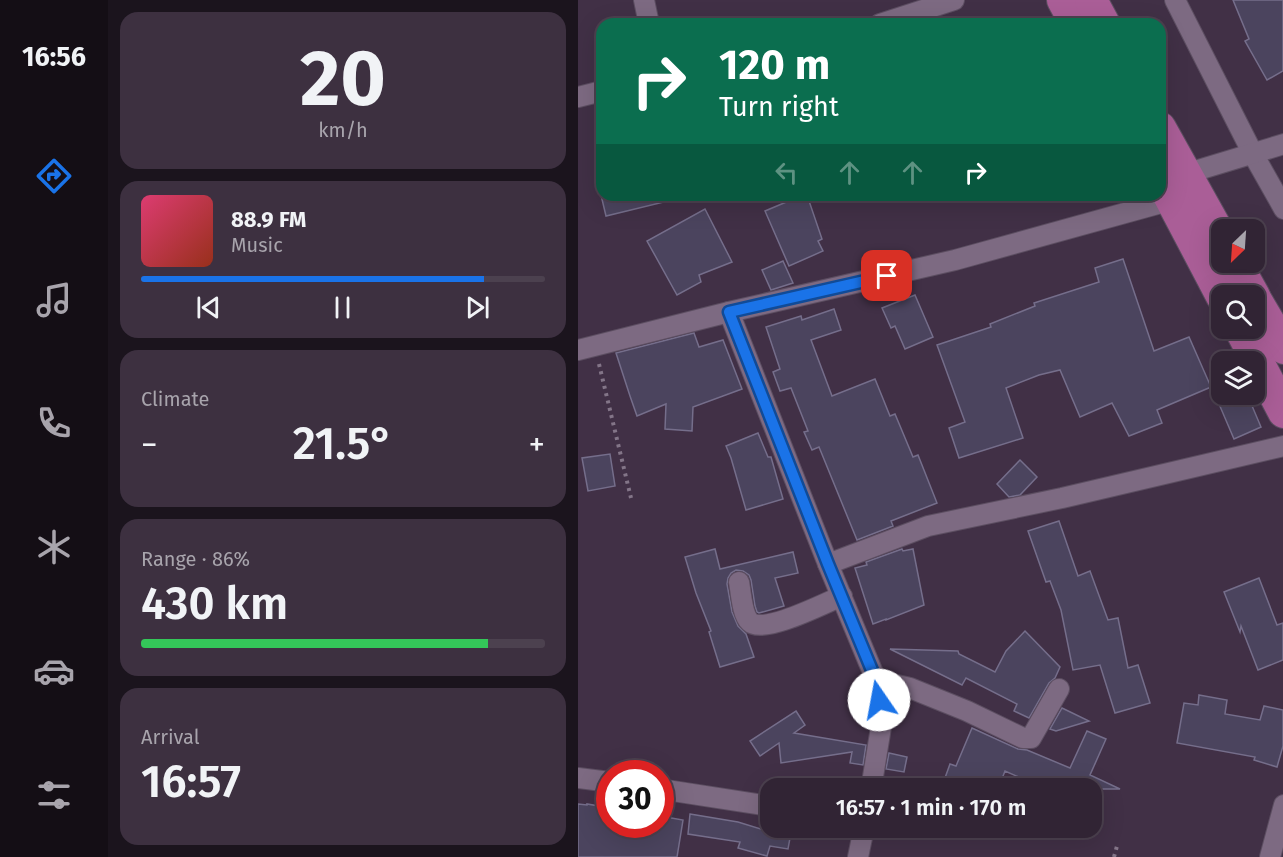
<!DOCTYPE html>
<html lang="en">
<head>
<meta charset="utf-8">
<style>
  body { margin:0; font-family:"Fira Sans",sans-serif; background:#3d3040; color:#f1f3f6; height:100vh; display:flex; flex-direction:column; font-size:22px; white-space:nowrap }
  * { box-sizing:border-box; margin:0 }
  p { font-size:20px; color:#a8a4ac }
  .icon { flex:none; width:33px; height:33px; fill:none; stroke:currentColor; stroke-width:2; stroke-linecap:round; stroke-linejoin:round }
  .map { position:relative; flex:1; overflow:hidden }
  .details { display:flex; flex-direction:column; gap:12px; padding:12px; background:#1b141d; width:470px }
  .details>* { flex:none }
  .hud { position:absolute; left:18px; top:18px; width:570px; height:183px; border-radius:18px; box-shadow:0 6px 24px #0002,0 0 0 2px #4c414f; background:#0b6e4f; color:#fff; overflow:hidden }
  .needle { width:39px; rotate:205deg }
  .controls { position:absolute; left:633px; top:219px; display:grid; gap:12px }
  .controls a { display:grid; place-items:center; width:54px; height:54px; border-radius:12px; background:#312434; box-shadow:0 6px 24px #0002,0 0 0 2px #4c414f; font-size:30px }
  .speed { position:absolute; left:18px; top:760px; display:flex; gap:12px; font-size:30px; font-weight:700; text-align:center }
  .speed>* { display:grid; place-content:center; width:78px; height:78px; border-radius:50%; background:#312434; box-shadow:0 6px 24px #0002,0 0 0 2px #4c414f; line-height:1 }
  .speed .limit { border:9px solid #d22; background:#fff; color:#111 }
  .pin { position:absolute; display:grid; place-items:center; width:51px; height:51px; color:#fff; margin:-26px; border-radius:12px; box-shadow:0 3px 9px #0006 }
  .me { position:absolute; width:66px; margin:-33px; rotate:348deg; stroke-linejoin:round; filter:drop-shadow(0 0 4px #0008) }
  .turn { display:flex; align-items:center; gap:21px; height:126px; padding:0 24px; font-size:27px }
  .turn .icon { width:78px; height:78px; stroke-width:2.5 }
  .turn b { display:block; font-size:42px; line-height:51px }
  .lanes { display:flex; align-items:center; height:57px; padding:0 24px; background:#0003; justify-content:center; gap:30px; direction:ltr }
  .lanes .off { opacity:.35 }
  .big { font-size:45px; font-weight:600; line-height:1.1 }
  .details .widget { flex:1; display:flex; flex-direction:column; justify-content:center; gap:9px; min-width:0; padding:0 21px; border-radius:18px; background:#3d3040 }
  .details .dial { align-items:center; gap:0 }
  .dial b { font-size:78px; line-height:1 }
  .song { display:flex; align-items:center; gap:18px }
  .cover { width:72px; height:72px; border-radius:9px; background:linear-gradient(135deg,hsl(340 70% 55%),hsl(10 70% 35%)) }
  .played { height:6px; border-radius:3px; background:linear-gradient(90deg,#1a73e8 85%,#4c414f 85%) }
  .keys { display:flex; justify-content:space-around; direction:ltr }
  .heat { display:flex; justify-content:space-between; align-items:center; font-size:33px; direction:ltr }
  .charge { height:9px; border-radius:4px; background:linear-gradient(90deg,#34c759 86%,#4c414f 0) }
  .trip { position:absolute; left:182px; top:778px; width:342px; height:60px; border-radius:18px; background:#312434; box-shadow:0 6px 24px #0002,0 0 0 2px #4c414f; font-weight:600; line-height:60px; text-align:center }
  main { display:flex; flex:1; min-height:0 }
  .tabs { display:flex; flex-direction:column; width:108px; justify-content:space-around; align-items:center; background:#140e15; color:#a8a4ac }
  .tabs .icon { width:42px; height:42px }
  .tabs .active { color:#1a73e8 }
  .tabs b { font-size:27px; color:#f1f3f6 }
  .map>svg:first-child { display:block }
</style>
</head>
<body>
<main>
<nav class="tabs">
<b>16:56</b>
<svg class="icon active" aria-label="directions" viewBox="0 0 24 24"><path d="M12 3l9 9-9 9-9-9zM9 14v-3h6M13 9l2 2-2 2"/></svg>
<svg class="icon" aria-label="music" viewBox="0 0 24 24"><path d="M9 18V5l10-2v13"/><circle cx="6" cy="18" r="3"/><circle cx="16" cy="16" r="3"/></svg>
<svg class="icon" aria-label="phone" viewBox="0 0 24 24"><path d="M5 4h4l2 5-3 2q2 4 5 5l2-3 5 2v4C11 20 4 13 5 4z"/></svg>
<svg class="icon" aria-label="climate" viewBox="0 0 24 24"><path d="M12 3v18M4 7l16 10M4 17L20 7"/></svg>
<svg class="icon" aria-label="car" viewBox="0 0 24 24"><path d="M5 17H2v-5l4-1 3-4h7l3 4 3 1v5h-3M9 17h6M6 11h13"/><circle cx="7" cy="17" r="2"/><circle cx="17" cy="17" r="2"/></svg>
<svg class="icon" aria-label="filters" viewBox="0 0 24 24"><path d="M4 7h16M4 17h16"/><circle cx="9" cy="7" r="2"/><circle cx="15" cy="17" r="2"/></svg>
</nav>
<section class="details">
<div class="widget dial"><b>20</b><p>km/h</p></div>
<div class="widget">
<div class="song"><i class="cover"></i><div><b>88.9 FM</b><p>Music</p></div></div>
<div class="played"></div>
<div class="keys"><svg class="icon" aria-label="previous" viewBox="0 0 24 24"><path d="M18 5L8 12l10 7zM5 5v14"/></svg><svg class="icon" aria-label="pause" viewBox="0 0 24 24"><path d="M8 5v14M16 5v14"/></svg><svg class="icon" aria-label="next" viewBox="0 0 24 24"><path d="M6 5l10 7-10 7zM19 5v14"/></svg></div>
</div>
<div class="widget"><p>Climate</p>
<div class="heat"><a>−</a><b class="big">21.5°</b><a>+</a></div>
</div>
<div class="widget"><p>Range · 86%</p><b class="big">430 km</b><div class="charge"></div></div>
<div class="widget"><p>Arrival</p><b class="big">16:57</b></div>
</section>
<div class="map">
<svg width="706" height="857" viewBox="0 0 706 857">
  <rect width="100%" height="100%" fill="#413046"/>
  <g fill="#4b445e" stroke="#756e8b" stroke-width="1.5">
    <polygon points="655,0 705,0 705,71 689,80 667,41 671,39"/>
    <polygon points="23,195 86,195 86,202 28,216"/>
    <polygon points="225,195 229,195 244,239 240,241 245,251 211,266 187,211"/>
    <polygon points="127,209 154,262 121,275 123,282 99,295 69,241"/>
    <polygon points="545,259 576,351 611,337 633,387 579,410 584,423 551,436 534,403 502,417 482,370 461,375 428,388 445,438 381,458 371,428 387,422 359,345 413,327 412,324 457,306 456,303 521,282 517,268"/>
    <polygon points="205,261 215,283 193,290 184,270"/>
    <polygon points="337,295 355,337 327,349 317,326 313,328 304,308"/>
    <polygon points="256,309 263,330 233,340 254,396 297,379 312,416 317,414 335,457 340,455 359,503 313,521 315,526 279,540 241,447 234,450 226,432 230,431 213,388 202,391 195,372 202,369 188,327 223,316 224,320"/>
    <polygon points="116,333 121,347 145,340 164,389 115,407 114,431 87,429 88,404 59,416 52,396 38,353"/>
    <polygon points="663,394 669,394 683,427 656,439 641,404"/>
    <polygon points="180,433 190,457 193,457 205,499 168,510 153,458 148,446"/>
    <polygon points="32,454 37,486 10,491 4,458"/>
    <polygon points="442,460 459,477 442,495 431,497 419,484"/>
    <polygon points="481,521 500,576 512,571 530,620 540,618 550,668 560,665 572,703 537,713 522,665 495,670 483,610 472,581 468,582 450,531"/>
    <polygon points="137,549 142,569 215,552 220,573 197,578 206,606 181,613 179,612 177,606 173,580 171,575 165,571 158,570 153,573 150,578 149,584 154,612 160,626 168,634 176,657 142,667 131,632 133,631 118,593 107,557"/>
    <polygon points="324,549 325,551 335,549 346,605 308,620 308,619 295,624 277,568 289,565 288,562"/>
    <polygon points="681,578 699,625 705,623 705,660 680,670 663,626 662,632 646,592"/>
    <polygon points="447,631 482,667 477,678 471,683 451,718 436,711 439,704 388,678 384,685 312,649 380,651 381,654 417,672 428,651"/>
    <polygon points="621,695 649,700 647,714 682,720 686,706 705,710 705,746 699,767 676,760 677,757 599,743 606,703 620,705"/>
    <polygon points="484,708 511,721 478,731 472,729"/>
    <polygon points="218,711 227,725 216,733 288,745 285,765 272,763 274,752 203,763 201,743 182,756 172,741"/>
    <polygon points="394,728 440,749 449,750 492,768 509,731 528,739 512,775 542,789 468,789 427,771 420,789 363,789 372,764 378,766"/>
    <polygon points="311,753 329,757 326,772 308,769"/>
    <polygon points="0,804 9,805 9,804 32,808 32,825 82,825 82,816 105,820 99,857 0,857"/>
    <polygon points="112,814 160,822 212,838 210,849 192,846 189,856 160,848 162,842 110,834"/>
  </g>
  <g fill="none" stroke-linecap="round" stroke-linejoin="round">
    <defs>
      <g id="street">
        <polyline points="66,0 71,24"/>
        <polyline points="597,0 675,154 706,209"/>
        <polyline points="302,24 376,0"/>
        <polyline points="0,97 24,91"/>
        <polyline points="607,174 706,144"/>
        <polyline points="151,312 250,564 298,680 304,721 293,789"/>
        <polyline points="0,350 151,312 377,260 594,200"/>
        <polyline points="250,564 350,526 484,498 706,446"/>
        <path d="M161,582C163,592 164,615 172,622C185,635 247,603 264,596"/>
        <polyline points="298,680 332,688 389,711 445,738 453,738 481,689"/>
        <polyline points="0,778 32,782"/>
        <polyline points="82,789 192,806"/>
        <polyline points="280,857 286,828"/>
        <polyline points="692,857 706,805"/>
      </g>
      <g id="primary">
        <polyline points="485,0 498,24"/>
        <polyline points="513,0 526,24"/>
        <polyline points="582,128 644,239"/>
        <polyline points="582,178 644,296"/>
        <polyline points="657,262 676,296"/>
        <polyline points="676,297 706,348"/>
        <polyline points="662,328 706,412"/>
      </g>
    </defs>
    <use href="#street" stroke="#5c4e61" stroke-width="22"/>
    <use href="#primary" stroke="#5c4e61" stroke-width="34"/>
    <g stroke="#837588" stroke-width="4" stroke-dasharray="3 4.5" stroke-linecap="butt">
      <polyline points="21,364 53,498"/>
      <polyline points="536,857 539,846"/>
    </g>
    <use href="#street" stroke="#7d6a82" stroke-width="20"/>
    <use href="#primary" stroke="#aa5e97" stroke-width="32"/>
  </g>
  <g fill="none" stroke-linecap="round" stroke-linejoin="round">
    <defs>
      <polyline id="route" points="301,700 298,680 250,564 151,312 309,276"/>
    </defs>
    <use href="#route" stroke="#114b97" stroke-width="15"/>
    <use href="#route" stroke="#1a73e8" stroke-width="10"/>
  </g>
</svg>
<div class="controls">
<a><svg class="needle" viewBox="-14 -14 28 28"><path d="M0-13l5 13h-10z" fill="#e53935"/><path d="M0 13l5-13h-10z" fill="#a8a4ac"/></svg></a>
<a><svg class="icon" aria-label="search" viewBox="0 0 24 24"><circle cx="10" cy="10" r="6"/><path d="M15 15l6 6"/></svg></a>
<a><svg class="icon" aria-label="layers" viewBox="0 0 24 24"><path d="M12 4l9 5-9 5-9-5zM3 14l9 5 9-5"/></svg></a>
</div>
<div class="speed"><div class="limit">30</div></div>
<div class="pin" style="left:309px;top:276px;background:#d93025"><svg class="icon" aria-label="arrive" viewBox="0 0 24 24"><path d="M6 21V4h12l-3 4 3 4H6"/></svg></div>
<svg class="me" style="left:301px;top:700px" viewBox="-20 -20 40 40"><circle r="19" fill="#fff"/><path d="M0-13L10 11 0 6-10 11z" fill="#1a73e8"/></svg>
<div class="trip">16:57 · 1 min · 170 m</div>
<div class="hud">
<div class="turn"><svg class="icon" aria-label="right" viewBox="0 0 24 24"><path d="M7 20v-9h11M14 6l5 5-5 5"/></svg><div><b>120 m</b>Turn right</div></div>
<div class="lanes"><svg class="icon off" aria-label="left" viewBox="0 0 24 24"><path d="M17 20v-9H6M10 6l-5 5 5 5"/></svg><svg class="icon off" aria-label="ahead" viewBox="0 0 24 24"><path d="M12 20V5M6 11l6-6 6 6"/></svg><svg class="icon off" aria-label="ahead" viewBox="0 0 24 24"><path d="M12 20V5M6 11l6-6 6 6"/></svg><svg class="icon" aria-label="right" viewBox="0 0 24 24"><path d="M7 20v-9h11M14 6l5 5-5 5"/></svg></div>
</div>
</div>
</main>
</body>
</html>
